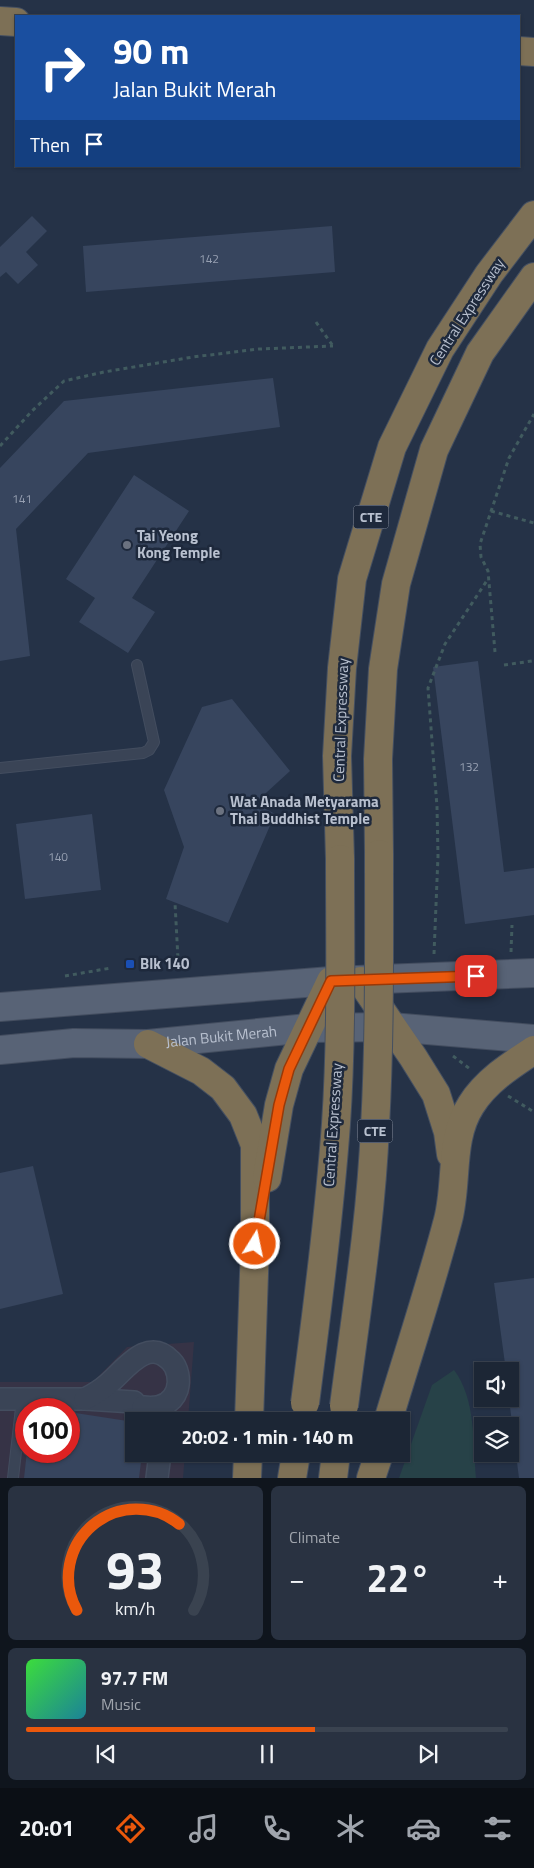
<!DOCTYPE html>
<html lang="en">
<head>
<meta charset="utf-8">
<style>
  body { margin:0; font-family:"Titillium Web",sans-serif; background:#293241; color:#f1f3f6; height:100vh; display:flex; flex-direction:column; font-size:19px; white-space:nowrap }
  * { box-sizing:border-box; margin:0 }
  p { font-size:16px; color:#a0a5ad }
  .icon { flex:none; width:28px; height:28px; fill:none; stroke:currentColor; stroke-width:2; stroke-linecap:round; stroke-linejoin:round }
  .map { position:relative; height:1478px; overflow:hidden }
  .drawer { display:flex; flex-direction:column; gap:8px; padding:8px; background:#0f151d; flex:1 }
  .drawer>* { flex:none }
  .banner { position:absolute; left:15px; top:15px; width:505px; height:152px; border-radius:0px; box-shadow:0 1px 4px #0004,0 0 0 1px #3a4350; background:#1a4fa0; color:#fff; overflow:hidden }
  .tools { position:absolute; left:474px; top:1362px; display:grid; gap:10px }
  .tools a { display:grid; place-items:center; width:45px; height:45px; border-radius:0px; background:#1c2635; box-shadow:0 1px 4px #0004,0 0 0 1px #3a4350; font-size:25px }
  .speed { position:absolute; left:15px; top:1398px; display:flex; gap:10px; font-size:25px; font-weight:700; text-align:center }
  .speed>* { display:grid; place-content:center; width:65px; height:65px; border-radius:50%; background:#1c2635; box-shadow:0 1px 4px #0004,0 0 0 1px #3a4350; line-height:1 }
  .speed .limit { border:8px solid #d22; background:#fff; color:#111 }
  .pin { position:absolute; display:grid; place-items:center; width:42px; height:42px; color:#fff; margin:-21px; border-radius:10px; box-shadow:0 2px 8px #0006 }
  .me { position:absolute; width:55px; margin:-28px; rotate:10deg; stroke-linejoin:round; filter:drop-shadow(0 0 4px #0008) }
  .turn { display:flex; align-items:center; gap:18px; height:105px; padding:0 15px; font-size:22px }
  .turn .icon { width:65px; height:65px; stroke-width:2.5 }
  .turn b { display:block; font-size:35px; line-height:42px }
  .then { display:flex; align-items:center; height:48px; padding:0 15px; background:#0003; gap:10px; font-size:19px }
  .big { font-size:38px; font-weight:700; line-height:1.1 }
  .drawer .tile { flex:1; display:flex; flex-direction:column; justify-content:center; gap:8px; min-width:0; padding:0 18px; border-radius:8px; background:#293241 }
  .drawer .dial { align-items:center; gap:0 }
  .dial svg { height:130px; overflow:visible; fill:none; stroke:#3a4350; stroke-width:7; stroke-linecap:round; text-anchor:middle }
  .dial text { fill:#f1f3f6; stroke:none }
  .song { display:flex; align-items:center; gap:15px }
  .cover { width:60px; height:60px; border-radius:8px; background:linear-gradient(135deg,hsl(120 70% 55%),hsl(190 70% 35%)) }
  .played { height:5px; border-radius:2px; background:linear-gradient(90deg,#ea580c 60%,#3a4350 60%) }
  .keys { display:flex; justify-content:space-around; direction:ltr }
  .heat { display:flex; justify-content:space-between; align-items:center; font-size:28px; direction:ltr }
  .drawer .tiles { flex:1; display:grid; gap:8px; grid-template-columns:1fr 1fr }
  .tile:last-child { grid-column:span 2 }
  .trip { position:absolute; left:125px; top:1412px; width:285px; height:50px; border-radius:0px; background:#1c2635; box-shadow:0 1px 4px #0004,0 0 0 1px #3a4350; font-weight:700; line-height:50px; text-align:center }
  .dock { display:flex; height:80px; justify-content:space-around; align-items:center; background:#0b0f15; color:#a0a5ad }
  .dock .icon { width:35px; height:35px }
  .dock .active { color:#ea580c }
  .dock b { font-size:22px; color:#f1f3f6 }
  .map>svg:first-child { display:block }
</style>
</head>
<body>
<div class="map">
<svg width="534" height="1478" viewBox="0 0 534 1478">
  <rect width="100%" height="100%" fill="#253247"/>
  <path fill="#363346" fill-rule="evenodd" d="M194,1342L188,1421H134V1454H185L183,1478H0V1382H93L127,1347ZM26,1409H69V1451H26Z"/>
  <path fill="#274248" d="M454,1370C476,1399 473,1443 476,1478H399L432,1385Z"/>
  <g fill="#37455e">
    <polygon points="32,216 47,231 26,252 38,265 18,284 6,272 0,277 0,247"/>
    <polygon points="332,226 335,272 86,292 83,246"/>
    <polygon points="273,378 280,427 88,453 16,529 30,656 0,661 0,468 64,401"/>
    <polygon points="134,475 189,511 132,598 155,612 128,653 79,622 95,598 66,579"/>
    <polygon points="478,661 504,872 534,868 534,915 465,924 433,667"/>
    <polygon points="232,699 290,771 255,803 275,814 228,923 166,899 184,847 164,790 202,707"/>
    <polygon points="92,814 101,890 25,899 16,824"/>
    <polygon points="33,1166 63,1294 0,1309 0,1173"/>
    <polygon points="534,1278 534,1478 519,1478 509,1399 510,1371 506,1371 494,1283"/>
    <polygon points="69,1412 134,1422 134,1454 142,1454 139,1478 24,1478 27,1451 69,1451"/>
  </g>
  <g fill="none" stroke-linecap="round" stroke-linejoin="round">
    <defs>
      <g id="service">
        <polyline points="0,768 143,753 149,750 154,742 137,665"/>
        <polyline points="13,1478 22,1399"/>
      </g>
      <g id="minor">
        <polyline points="0,1399 85,1399 134,1402"/>
        <path d="M85,1399C93,1395 101,1390 108,1384C125,1370 147,1336 171,1361C178,1368 180,1380 177,1390C172,1405 157,1409 143,1407"/>
        <polyline points="157,1478 160,1454"/>
      </g>
      <g id="primary">
        <polyline points="0,1007 331,981 534,973"/>
        <path id="s1" d="M0,1050L74,1043L148,1044L308,1028L391,1027L534,1039"/>
      </g>
      <g id="motorway">
        <polyline points="0,21 16,22"/>
        <polyline points="519,51 534,52"/>
        <polyline points="379,854 378,759 383,669 396,584 434,450 480,353 534,277"/>
        <polyline points="340,859 337,756 342,668 352,579 392,447 440,349 489,274 534,215"/>
        <polyline points="361,981 413,1057 436,1094 448,1132 451,1154"/>
        <polyline points="148,1044 201,1071 223,1088 243,1115 255,1145 255,1244 249,1421"/>
        <polyline points="267,1178 279,1105 289,1069 331,981"/>
        <path d="M388,1421C408,1354 430,1288 448,1220C458,1182 449,1139 471,1105C486,1081 511,1065 534,1050"/>
        <polyline points="247,1478 248,1454"/>
        <polyline points="292,1478 296,1454"/>
        <polyline points="333,1478 336,1454"/>
        <polyline points="371,1478 379,1454"/>
      </g>
    </defs>
    <use href="#service" stroke="#434d5f" stroke-width="12"/>
    <use href="#minor" stroke="#434d5f" stroke-width="24"/>
    <use href="#primary" stroke="#434d5f" stroke-width="30"/>
    <use href="#motorway" stroke="#444f61" stroke-width="30"/>
    <g stroke="#415b5f" stroke-width="3" stroke-dasharray="4 4" stroke-linecap="butt">
      <polyline points="316,322 333,346"/>
      <polyline points="0,446 32,411 64,381 104,372 193,357 259,349 333,346"/>
      <polyline points="491,511 534,523"/>
      <polyline points="495,652 488,571 481,557 480,544 509,458 534,414"/>
      <polyline points="504,665 532,661"/>
      <polyline points="511,952 512,925"/>
      <polyline points="434,954 438,856 437,807 428,688 445,644 488,579"/>
      <polyline points="140,963 178,959 175,903"/>
      <polyline points="65,976 111,968"/>
      <polyline points="453,1056 470,1069"/>
      <polyline points="508,1096 534,1112"/>
    </g>
    <use href="#service" stroke="#3a4456" stroke-width="10"/>
    <use href="#minor" stroke="#3a4456" stroke-width="21"/>
    <use href="#primary" stroke="#586376" stroke-width="28"/>
    <use href="#motorway" stroke="#7d7056" stroke-width="28"/>
    <defs>
      <g id="motorway-bridge">
        <path d="M305,1403C317,1310 329,1217 336,1124C342,1036 340,947 340,859"/>
        <path d="M344,1406C356,1313 371,1220 375,1127C380,1036 379,945 379,854"/>
      </g>
    </defs>
    <use href="#motorway-bridge" stroke="#444f61" stroke-width="30" stroke-linecap="butt"/>
    <use href="#motorway-bridge" stroke="#7d7056" stroke-width="28"/>
  </g>
  <g fill="none" stroke-linecap="round" stroke-linejoin="round">
    <defs>
      <polyline id="route" points="255,1244 279,1105 289,1069 331,981 476,976"/>
    </defs>
    <use href="#route" stroke="#983908" stroke-width="12"/>
    <use href="#route" stroke="#ea580c" stroke-width="9"/>
  </g>
  <g fill="#6b7280" stroke="#1e293c" stroke-width="2">
    <circle cx="127" cy="545" r="5"/>
    <circle cx="220" cy="811" r="5"/>
  </g>
  <rect fill="#1a4fb4" stroke="#1e293c" stroke-width="2" x="125" y="959" width="10" height="10" rx="2.5"/>
  <g text-anchor="middle" stroke-width="5" stroke-linejoin="round" paint-order="stroke">
    <g font-size="12" fill="#969fb1">
      <text x="209" y="263">142</text>
      <text x="22" y="503">141</text>
      <text x="469" y="771">132</text>
      <text x="58" y="861">140</text>
    </g>
    <g fill="#1e293c" stroke="#8a93a3" stroke-width="1">
      <rect x="353.5" y="505.5" width="35" height="23" rx="4"/>
      <rect x="357.5" y="1119.5" width="35" height="23" rx="4"/>
    </g>
    <g font-size="14" font-weight="bold" fill="#b8c0cf">
      <text x="371" y="522">CTE</text>
      <text x="375" y="1136">CTE</text>
    </g>
    <g font-size="15" fill="#b8c0cf" stroke="#1e293c">
      <text transform="translate(467 312) rotate(-57)" y="5">Central Expressway</text>
      <text transform="translate(341 720) rotate(-88)" y="5">Central Expressway</text>
      <text dy="5" stroke="none"><textPath href="#s1" startOffset="222">Jalan Bukit Merah</textPath></text>
      <text transform="translate(333 1125) rotate(-86)" y="5">Central Expressway</text>
    </g>
    <g font-size="15" font-weight="bold" fill="#b8c0cf" stroke="#1e293c" text-anchor="start">
      <text x="137" y="541">Tai Yeong<tspan x="137" dy="17">Kong Temple</tspan></text>
      <text x="230" y="807">Wat Anada Metyarama<tspan x="230" dy="17">Thai Buddhist Temple</tspan></text>
      <text x="140" y="969">Blk 140</text>
    </g>
  </g>
</svg>
<div class="tools">
<a><svg class="icon" aria-label="sound" viewBox="0 0 24 24"><path d="M4 9h4l5-4v14l-5-4H4zM17 9q2 3 0 6"/></svg></a>
<a><svg class="icon" aria-label="layers" viewBox="0 0 24 24"><path d="M12 4l9 5-9 5-9-5zM3 14l9 5 9-5"/></svg></a>
</div>
<div class="speed"><div class="limit">100</div></div>
<div class="pin" style="left:476px;top:976px;background:#d93025"><svg class="icon" aria-label="arrive" viewBox="0 0 24 24"><path d="M6 21V4h12l-3 4 3 4H6"/></svg></div>
<svg class="me" style="left:255px;top:1244px" viewBox="-20 -20 40 40"><circle r="17" fill="#ea580c" stroke="#fff" stroke-width="3"/><path d="M0-11L8 9 0 5-8 9z" fill="#fff"/></svg>
<div class="trip">20:02 · 1 min · 140 m</div>
<div class="banner">
<div class="turn"><svg class="icon" aria-label="right" viewBox="0 0 24 24"><path d="M7 20v-9h11M14 6l5 5-5 5"/></svg><div><b>90 m</b>Jalan Bukit Merah</div></div>
<div class="then">Then<svg class="icon" aria-label="arrive" viewBox="0 0 24 24"><path d="M6 21V4h12l-3 4 3 4H6"/></svg></div>
</div>
</div>
<section class="drawer">
<div class="tiles">
<div class="tile dial"><svg viewBox="0 0 100 80">
<path d="M14 69A42 42 0 1 1 86 69"/>
<path d="M14 69A42 42 0 0 1 77 16" stroke="#ea580c"/>
<text x="50" y="56" font-size="32" font-weight="700">93</text>
<text x="50" y="72" font-size="11">km/h</text>
</svg></div>
<div class="tile"><p>Climate</p>
<div class="heat"><a>−</a><b class="big">22°</b><a>+</a></div>
</div>
<div class="tile">
<div class="song"><i class="cover"></i><div><b>97.7 FM</b><p>Music</p></div></div>
<div class="played"></div>
<div class="keys"><svg class="icon" aria-label="previous" viewBox="0 0 24 24"><path d="M18 5L8 12l10 7zM5 5v14"/></svg><svg class="icon" aria-label="pause" viewBox="0 0 24 24"><path d="M8 5v14M16 5v14"/></svg><svg class="icon" aria-label="next" viewBox="0 0 24 24"><path d="M6 5l10 7-10 7zM19 5v14"/></svg></div>
</div>
</div>
</section>
<nav class="dock">
<b>20:01</b>
<svg class="icon active" aria-label="directions" viewBox="0 0 24 24"><path d="M12 3l9 9-9 9-9-9zM9 14v-3h6M13 9l2 2-2 2"/></svg>
<svg class="icon" aria-label="music" viewBox="0 0 24 24"><path d="M9 18V5l10-2v13"/><circle cx="6" cy="18" r="3"/><circle cx="16" cy="16" r="3"/></svg>
<svg class="icon" aria-label="phone" viewBox="0 0 24 24"><path d="M5 4h4l2 5-3 2q2 4 5 5l2-3 5 2v4C11 20 4 13 5 4z"/></svg>
<svg class="icon" aria-label="climate" viewBox="0 0 24 24"><path d="M12 3v18M4 7l16 10M4 17L20 7"/></svg>
<svg class="icon" aria-label="car" viewBox="0 0 24 24"><path d="M5 17H2v-5l4-1 3-4h7l3 4 3 1v5h-3M9 17h6M6 11h13"/><circle cx="7" cy="17" r="2"/><circle cx="17" cy="17" r="2"/></svg>
<svg class="icon" aria-label="filters" viewBox="0 0 24 24"><path d="M4 7h16M4 17h16"/><circle cx="9" cy="7" r="2"/><circle cx="15" cy="17" r="2"/></svg>
</nav>
</body>
</html>
